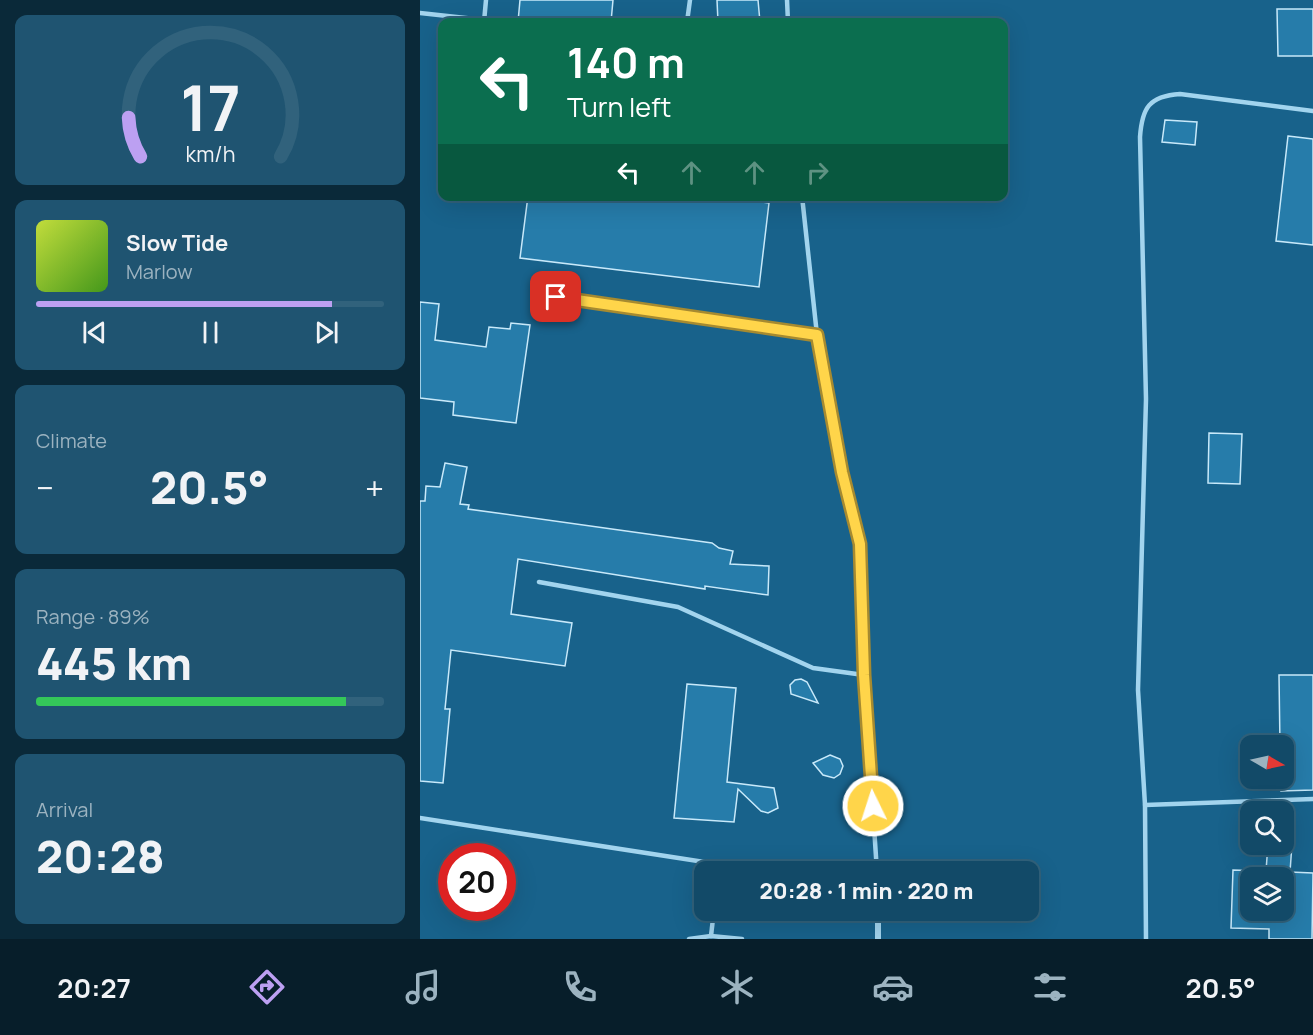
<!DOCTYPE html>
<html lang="en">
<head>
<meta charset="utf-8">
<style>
  body { margin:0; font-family:Manrope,sans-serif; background:#1f5471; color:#f1f3f6; height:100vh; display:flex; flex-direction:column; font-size:22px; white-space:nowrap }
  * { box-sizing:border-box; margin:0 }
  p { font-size:20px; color:#9cb3c0 }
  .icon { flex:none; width:33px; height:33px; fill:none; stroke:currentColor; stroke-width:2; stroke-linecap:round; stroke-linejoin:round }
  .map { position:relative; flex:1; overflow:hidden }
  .sheet { display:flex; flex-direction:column; gap:15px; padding:15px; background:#0a2939; width:420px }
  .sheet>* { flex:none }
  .banner { position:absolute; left:18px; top:18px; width:570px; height:183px; border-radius:12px; box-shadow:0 6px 24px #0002,0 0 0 2px #31627c; background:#0b6e4f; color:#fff; overflow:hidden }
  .needle { width:39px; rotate:99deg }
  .fabs { position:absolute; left:820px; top:735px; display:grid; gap:12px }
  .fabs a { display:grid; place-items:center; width:54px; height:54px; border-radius:12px; background:#124a68; box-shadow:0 6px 24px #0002,0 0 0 2px #31627c; font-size:30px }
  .speed { position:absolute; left:18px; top:843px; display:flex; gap:12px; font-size:30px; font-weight:700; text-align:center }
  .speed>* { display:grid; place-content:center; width:78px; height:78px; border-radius:50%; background:#124a68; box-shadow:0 6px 24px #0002,0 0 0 2px #31627c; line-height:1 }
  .speed .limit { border:9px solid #d22; background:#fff; color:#111 }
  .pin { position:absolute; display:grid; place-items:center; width:51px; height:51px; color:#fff; margin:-26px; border-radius:12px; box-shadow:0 3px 9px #0006 }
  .me { position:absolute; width:66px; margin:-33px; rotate:356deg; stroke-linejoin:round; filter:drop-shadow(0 0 4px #0008) }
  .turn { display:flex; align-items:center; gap:21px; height:126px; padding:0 30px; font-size:27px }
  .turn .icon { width:78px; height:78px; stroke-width:2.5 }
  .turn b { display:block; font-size:42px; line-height:51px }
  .lanes { display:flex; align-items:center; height:57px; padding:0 30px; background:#0003; justify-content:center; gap:30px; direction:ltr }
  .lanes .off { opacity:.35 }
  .big { font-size:45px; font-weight:800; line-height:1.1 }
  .sheet .widget { flex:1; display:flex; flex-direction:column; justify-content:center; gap:9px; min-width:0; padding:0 21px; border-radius:12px; background:#1f5471 }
  .sheet .dial { align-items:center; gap:0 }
  .dial svg { height:156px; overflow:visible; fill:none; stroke:#31627c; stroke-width:7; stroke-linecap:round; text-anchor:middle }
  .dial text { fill:#f1f3f6; stroke:none }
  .song { display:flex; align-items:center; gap:18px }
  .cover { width:72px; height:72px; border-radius:9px; background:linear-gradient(135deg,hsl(70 70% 55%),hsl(100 70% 35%)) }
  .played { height:6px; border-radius:3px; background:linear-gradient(90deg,#bca0f2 85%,#31627c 85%) }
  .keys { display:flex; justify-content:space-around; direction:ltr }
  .heat { display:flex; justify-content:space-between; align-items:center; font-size:33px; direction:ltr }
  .charge { height:9px; border-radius:4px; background:linear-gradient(90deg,#34c759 89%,#31627c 0) }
  .trip { position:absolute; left:274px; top:861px; width:345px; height:60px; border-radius:12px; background:#124a68; box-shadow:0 6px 24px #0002,0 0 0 2px #31627c; font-weight:800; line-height:60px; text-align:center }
  .dock { display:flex; height:96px; justify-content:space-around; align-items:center; background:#071e2a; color:#9cb3c0 }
  .dock .icon { width:42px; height:42px }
  .dock .current { color:#bca0f2 }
  .dock b { font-size:27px; color:#f1f3f6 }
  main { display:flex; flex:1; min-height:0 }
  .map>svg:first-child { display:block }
</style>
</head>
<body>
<main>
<section class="sheet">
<div class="widget dial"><svg viewBox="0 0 100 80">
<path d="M14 69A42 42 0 1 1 86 69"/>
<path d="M14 69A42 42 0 0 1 8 49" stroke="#bca0f2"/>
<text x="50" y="56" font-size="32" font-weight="700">17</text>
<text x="50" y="72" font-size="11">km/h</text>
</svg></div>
<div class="widget">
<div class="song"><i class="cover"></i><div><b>Slow Tide</b><p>Marlow</p></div></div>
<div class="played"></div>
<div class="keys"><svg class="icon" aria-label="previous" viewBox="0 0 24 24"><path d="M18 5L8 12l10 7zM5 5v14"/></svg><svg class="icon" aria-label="pause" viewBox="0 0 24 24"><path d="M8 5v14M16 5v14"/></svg><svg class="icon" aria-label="next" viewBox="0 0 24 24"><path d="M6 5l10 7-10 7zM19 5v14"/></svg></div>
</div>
<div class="widget"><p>Climate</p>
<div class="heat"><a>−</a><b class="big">20.5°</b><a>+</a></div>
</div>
<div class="widget"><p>Range · 89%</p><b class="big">445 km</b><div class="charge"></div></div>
<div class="widget"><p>Arrival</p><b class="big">20:28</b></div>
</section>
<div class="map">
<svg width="893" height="939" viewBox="0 0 893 939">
  <rect width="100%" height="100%" fill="#18628b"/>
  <g fill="#267caa" stroke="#c8e9fa" stroke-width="1.5" fill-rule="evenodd">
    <polygon points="100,0 193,0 191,22 98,22"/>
    <polygon points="297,0 338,0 340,22 298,22"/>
    <polygon points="857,9 893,9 893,56 858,56"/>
    <polygon points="745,120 777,122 775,145 742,142"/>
    <polygon points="868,136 893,139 893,245 856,241"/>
    <polygon points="108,196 298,196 349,203 339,287 100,258"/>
    <polygon points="0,302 19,304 15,340 66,347 69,327 90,329 91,323 110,325 96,423 33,415 34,402 0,398"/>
    <polygon points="789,433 822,434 820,484 788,483"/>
    <polygon points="25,463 47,467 40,504 49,505 48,509 292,543 299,548 313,551 310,564 349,566 348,595 285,586 285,589 98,559 91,614 152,623 145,666 31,650 25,709 30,709 23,783 0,781 0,501 5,501 6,486 20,487"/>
    <polygon points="859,675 893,675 893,790 861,791 861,778 864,778 864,746 860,746"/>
    <polygon points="381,679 387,682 398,703 371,694 370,685 375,680"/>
    <polygon points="267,684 316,688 307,782 354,788 358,808 348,813 341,811 318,789 314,822 254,818"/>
    <polygon points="410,755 420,759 423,766 420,774 414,778 403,775 393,763"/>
    <path d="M848,844H872L870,872L893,873L892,939H849V929L811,928L813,870L846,871ZM831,878H864V910H831Z"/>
  </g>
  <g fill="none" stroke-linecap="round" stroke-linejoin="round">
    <g stroke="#a2d4ee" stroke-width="4.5">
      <polyline points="367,0 368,22"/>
      <polyline points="0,13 64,20"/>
      <polyline points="64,22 66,0"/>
      <polyline points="267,22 270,0"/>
      <polyline points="382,196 397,335 422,472 440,544 444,675 457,872"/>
      <polyline points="136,297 397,335"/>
      <polyline points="119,582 258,607 393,668 444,675"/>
      <polyline points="725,805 893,799"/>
      <polyline points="0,818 349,872"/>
      <polyline points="291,936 294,910"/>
      <polyline points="269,939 291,936 322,939"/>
      <path d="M726,939L725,805L718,690L726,399L720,137C722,108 729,96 760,94L893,111"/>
    </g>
    <polyline stroke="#a2d4ee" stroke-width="6" points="458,910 458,939"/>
  </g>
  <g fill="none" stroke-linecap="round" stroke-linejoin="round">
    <defs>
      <polyline id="route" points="136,297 397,335 422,472 440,544 444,675 453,806"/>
    </defs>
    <use href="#route" stroke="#a68a30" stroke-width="15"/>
    <use href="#route" stroke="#ffd54a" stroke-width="10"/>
  </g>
</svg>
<div class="fabs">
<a><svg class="needle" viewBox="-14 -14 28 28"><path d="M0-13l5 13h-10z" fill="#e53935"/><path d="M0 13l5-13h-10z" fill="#9cb3c0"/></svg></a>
<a><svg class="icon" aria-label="search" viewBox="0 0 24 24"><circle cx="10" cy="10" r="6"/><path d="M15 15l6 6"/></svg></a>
<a><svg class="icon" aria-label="layers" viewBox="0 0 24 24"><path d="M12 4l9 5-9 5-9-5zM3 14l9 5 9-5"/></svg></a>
</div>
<div class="speed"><div class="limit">20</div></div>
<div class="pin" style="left:136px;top:297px;background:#d93025"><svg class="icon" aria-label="arrive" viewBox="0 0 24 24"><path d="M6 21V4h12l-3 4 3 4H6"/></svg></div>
<svg class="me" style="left:453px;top:806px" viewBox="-20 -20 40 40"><circle r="17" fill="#ffd54a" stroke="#fff" stroke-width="3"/><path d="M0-11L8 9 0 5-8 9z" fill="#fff"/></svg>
<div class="trip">20:28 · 1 min · 220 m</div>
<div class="banner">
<div class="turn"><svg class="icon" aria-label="left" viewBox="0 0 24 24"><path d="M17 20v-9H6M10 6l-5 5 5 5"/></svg><div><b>140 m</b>Turn left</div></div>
<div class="lanes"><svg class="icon" aria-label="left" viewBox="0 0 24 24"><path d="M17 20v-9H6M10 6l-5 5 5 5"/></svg><svg class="icon off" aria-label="ahead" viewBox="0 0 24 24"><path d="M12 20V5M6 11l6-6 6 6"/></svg><svg class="icon off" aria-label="ahead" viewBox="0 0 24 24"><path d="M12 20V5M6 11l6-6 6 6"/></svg><svg class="icon off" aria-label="right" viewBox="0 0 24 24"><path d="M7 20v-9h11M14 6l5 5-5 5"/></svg></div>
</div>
</div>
</main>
<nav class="dock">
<b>20:27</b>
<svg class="icon current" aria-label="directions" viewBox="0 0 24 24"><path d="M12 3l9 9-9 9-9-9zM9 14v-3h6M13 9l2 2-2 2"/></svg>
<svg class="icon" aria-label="music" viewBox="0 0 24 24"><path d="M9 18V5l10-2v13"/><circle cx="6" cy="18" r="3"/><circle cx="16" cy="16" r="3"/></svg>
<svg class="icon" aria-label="phone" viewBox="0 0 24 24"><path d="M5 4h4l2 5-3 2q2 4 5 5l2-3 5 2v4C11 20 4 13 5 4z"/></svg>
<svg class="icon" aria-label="climate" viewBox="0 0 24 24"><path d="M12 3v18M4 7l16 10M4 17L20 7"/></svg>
<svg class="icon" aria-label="car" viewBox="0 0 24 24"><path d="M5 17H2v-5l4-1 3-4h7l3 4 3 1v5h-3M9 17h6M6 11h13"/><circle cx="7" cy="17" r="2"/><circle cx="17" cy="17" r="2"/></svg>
<svg class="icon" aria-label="filters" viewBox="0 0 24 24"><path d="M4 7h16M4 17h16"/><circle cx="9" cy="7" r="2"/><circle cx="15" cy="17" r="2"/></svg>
<b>20.5°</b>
</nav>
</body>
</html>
